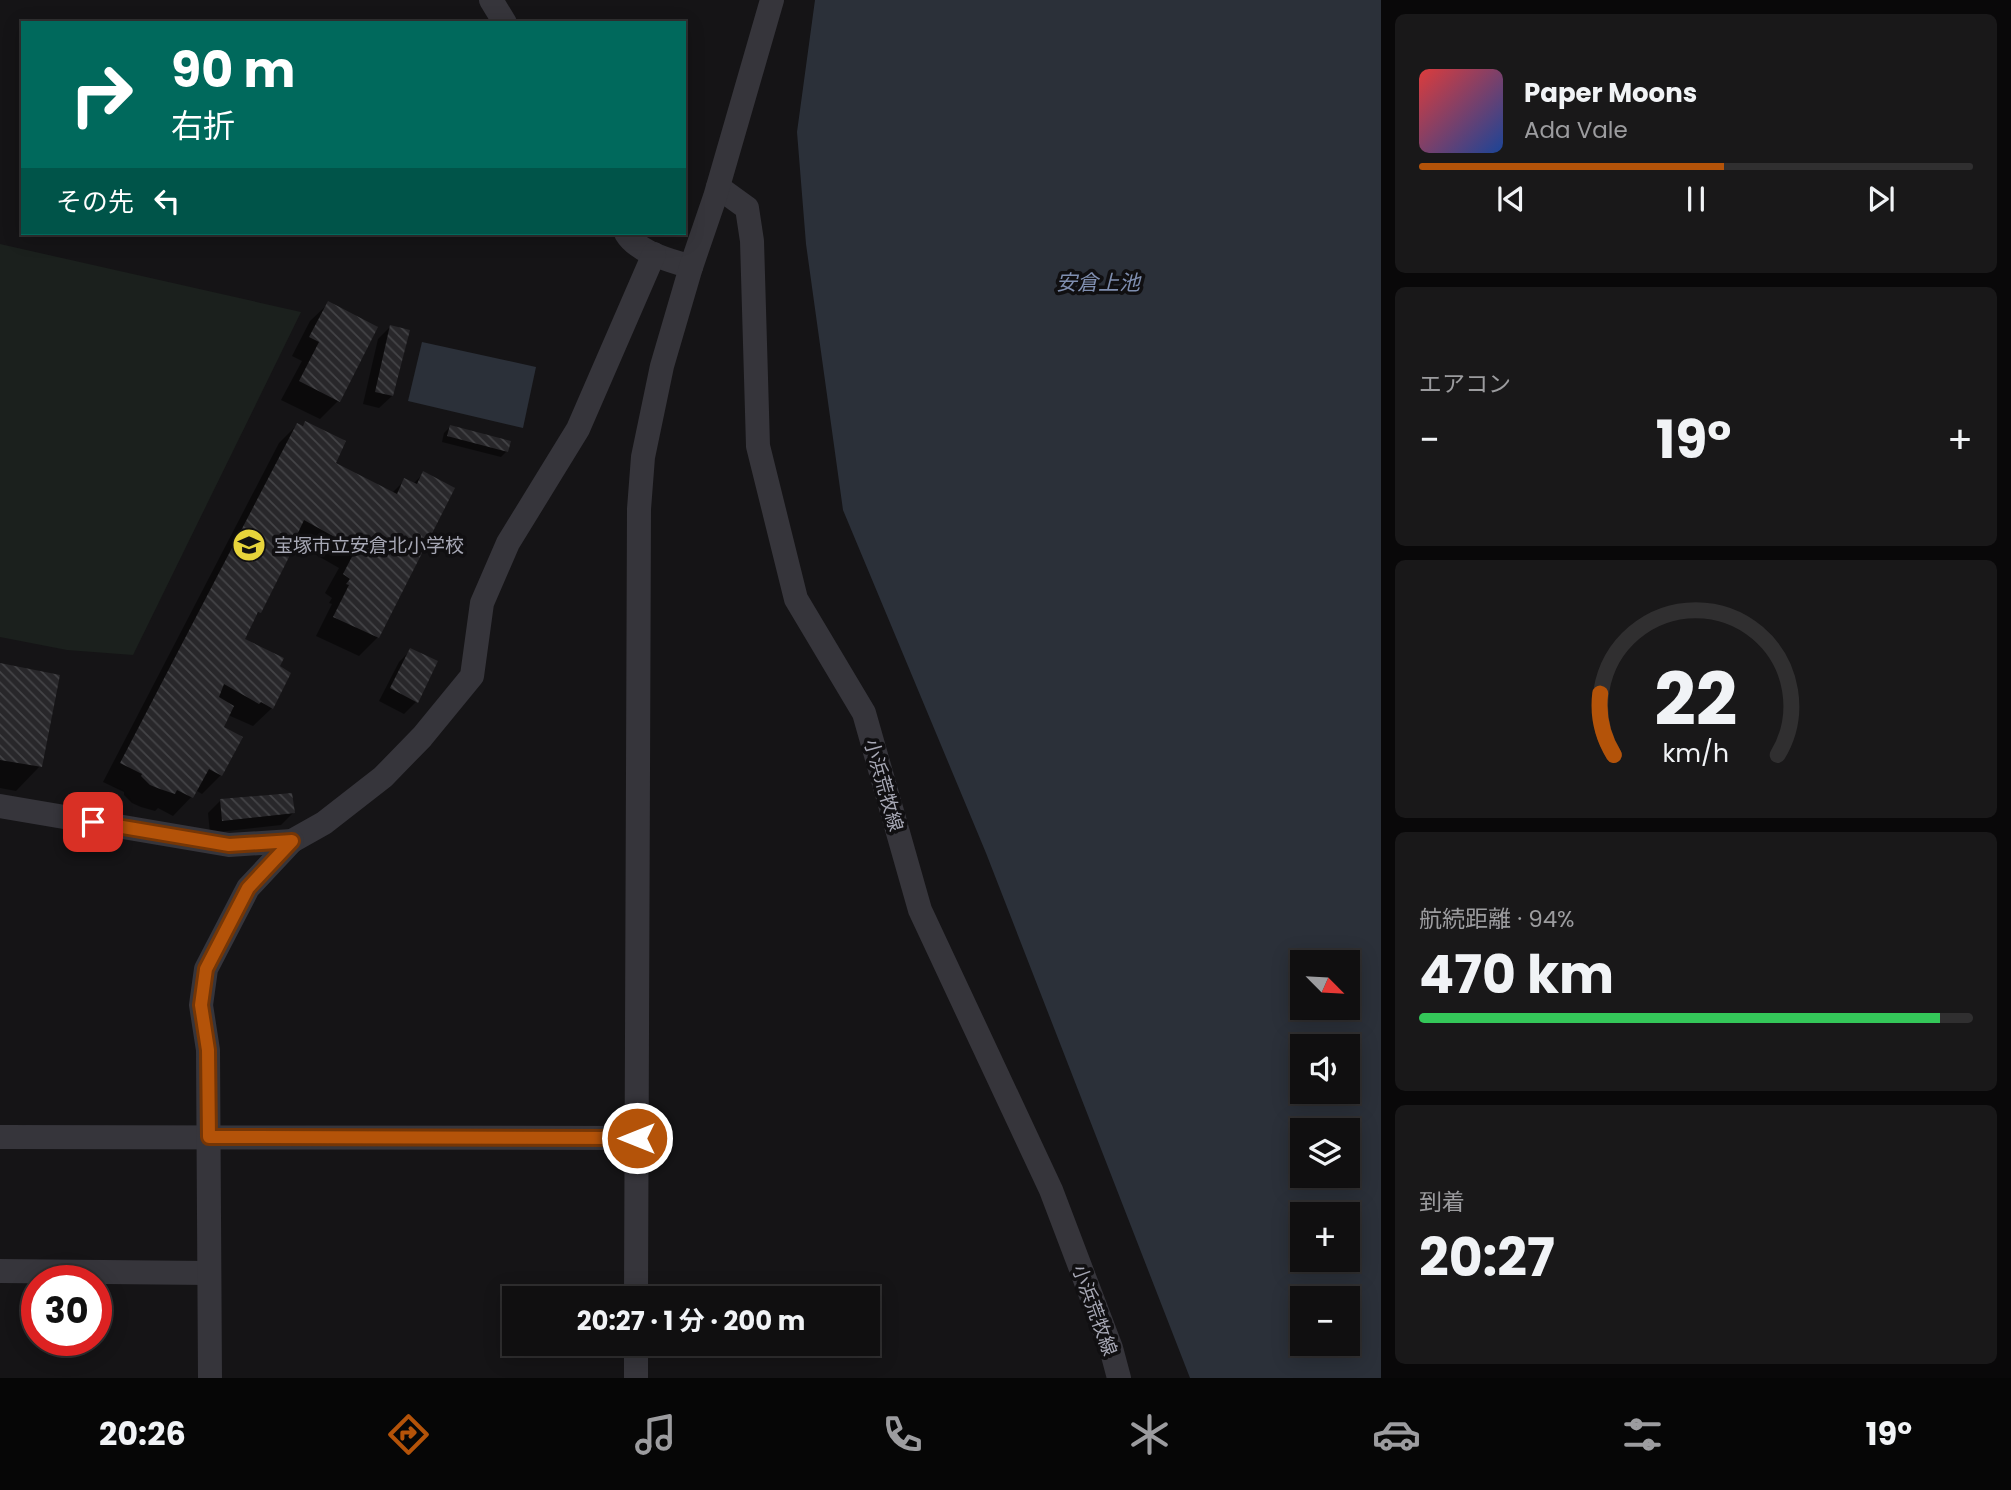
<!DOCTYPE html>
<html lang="ja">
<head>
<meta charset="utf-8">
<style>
  body { margin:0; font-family:Poppins,"Noto Sans JP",sans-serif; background:#191819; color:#f1f3f6; height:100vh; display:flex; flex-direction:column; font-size:26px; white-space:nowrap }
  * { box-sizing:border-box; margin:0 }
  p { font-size:23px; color:#9c9c9f }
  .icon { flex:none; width:38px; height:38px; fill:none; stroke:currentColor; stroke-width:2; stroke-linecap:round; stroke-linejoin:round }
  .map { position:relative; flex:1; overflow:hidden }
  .side { display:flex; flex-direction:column; gap:14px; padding:14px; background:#090809; width:630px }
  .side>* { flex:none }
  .banner { position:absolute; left:21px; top:21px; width:665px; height:214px; border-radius:0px; box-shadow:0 4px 18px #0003,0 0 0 2px #302f30; background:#00695c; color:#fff; overflow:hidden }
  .needle { width:46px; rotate:114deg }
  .buttons { position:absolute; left:1290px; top:950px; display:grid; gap:14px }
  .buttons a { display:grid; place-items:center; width:70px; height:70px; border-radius:0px; background:#100f10; box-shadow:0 4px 18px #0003,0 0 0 2px #302f30; font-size:35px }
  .speed { position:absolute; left:21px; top:1265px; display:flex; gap:14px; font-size:35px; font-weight:700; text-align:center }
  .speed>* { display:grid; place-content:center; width:91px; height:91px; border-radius:50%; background:#100f10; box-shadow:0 4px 18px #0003,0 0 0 2px #302f30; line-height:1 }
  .speed .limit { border:10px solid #d22; background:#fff; color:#111 }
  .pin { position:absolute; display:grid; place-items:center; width:60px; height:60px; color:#fff; margin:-30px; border-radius:14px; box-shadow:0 4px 10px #0006 }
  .me { position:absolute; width:77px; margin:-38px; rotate:270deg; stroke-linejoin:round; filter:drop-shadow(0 0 5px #0008) }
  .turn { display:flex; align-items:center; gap:24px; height:147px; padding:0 35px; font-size:32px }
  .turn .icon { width:91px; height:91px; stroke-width:2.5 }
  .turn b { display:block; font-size:49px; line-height:60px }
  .then { display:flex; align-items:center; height:66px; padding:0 35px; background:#0003; gap:14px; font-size:26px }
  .big { font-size:52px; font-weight:700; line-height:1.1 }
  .side .tile { flex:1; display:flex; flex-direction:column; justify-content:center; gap:10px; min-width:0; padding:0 24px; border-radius:10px; background:#191819 }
  .side .dial { align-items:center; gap:0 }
  .dial svg { height:182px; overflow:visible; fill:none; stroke:#302f30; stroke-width:7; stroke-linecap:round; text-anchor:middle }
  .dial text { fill:#f1f3f6; stroke:none }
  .song { display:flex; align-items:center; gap:21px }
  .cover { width:84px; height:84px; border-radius:10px; background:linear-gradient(135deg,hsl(0 70% 55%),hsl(220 70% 35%)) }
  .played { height:7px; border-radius:4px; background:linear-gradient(90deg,#b45309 55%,#302f30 55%) }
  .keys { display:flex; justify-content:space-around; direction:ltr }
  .heat { display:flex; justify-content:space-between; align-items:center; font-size:38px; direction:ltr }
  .charge { height:10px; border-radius:5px; background:linear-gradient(90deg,#34c759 94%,#302f30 0) }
  .trip { position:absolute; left:502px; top:1286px; width:378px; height:70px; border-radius:0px; background:#100f10; box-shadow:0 4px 18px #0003,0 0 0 2px #302f30; font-weight:700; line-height:70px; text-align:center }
  .tab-bar { display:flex; height:112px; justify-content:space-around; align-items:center; background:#060606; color:#9c9c9f }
  .tab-bar .icon { width:49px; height:49px }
  .tab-bar .on { color:#b45309 }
  .tab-bar b { font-size:32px; color:#f1f3f6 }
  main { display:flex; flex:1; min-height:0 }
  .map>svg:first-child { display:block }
</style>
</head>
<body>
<main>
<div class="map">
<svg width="1381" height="1378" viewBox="0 0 1381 1378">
  <defs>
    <pattern id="building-back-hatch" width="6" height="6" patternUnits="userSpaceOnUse" patternTransform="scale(1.75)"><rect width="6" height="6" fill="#28272a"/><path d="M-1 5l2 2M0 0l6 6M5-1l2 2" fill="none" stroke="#444447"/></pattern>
  </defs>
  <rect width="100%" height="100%" fill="#151416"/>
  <polygon fill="#1b201d" points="0,244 301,312 133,655 67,650 0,637"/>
  <g fill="#2b3039" fill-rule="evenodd">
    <path d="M815,0H1381V1378H1190L986,853L843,510L806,244L797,132ZM1302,962H1348V1008H1302ZM1302,1046H1348V1092H1302ZM1302,1130H1348V1176H1302ZM1302,1214H1348V1260H1302ZM1302,1298H1348V1344H1302Z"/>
    <polygon points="422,342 536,367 523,428 408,401"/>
  </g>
  <g fill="#0007">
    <polygon points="329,303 338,401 320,419 281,400 302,361 292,356 310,321"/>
    <polygon points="390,327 392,396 379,408 363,404 378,339"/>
    <polygon points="305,423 333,463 392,493 405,480 413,484 423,474 378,637 359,656 316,636 332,604 329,603 332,598 325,593 339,568 292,541 259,612 252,620 243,640 277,667 272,708 253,726 228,715 222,727 221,775 202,794 197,791 173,816 158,808 155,811 141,807 132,803 124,795 124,792 103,782 279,443 297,425 301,427"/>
    <polygon points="450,427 507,451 501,457 442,442 444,433"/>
    <polygon points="411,650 416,702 404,714 379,701 399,662"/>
    <polygon points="0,665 40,766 16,791 0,788"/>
    <polygon points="220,801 293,813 281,825 210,833 208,813"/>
  </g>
  <g fill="url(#building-back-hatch)">
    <polygon points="328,301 378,327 340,402 299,381 319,342 309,337"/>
    <polygon points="390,325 410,330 393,396 375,392"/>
    <polygon points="305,421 346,441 336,463 397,494 404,478 417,484 423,471 455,488 379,638 333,617 349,585 346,584 350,579 343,574 356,549 304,520 291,548 293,549 261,613 258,612 245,639 284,658 280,666 291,673 273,709 261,702 259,704 224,684 219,697 234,706 224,727 243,737 222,776 209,769 193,798 177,790 175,794 160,789 150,785 141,776 142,774 120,763 297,423 303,426"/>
    <polygon points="450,425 511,441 508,452 447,436"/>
    <polygon points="410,648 438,661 418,703 390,688"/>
    <polygon points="0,663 60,675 42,767 0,760"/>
    <polygon points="292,793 295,813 222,821 220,799"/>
  </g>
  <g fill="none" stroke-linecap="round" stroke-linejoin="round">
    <g stroke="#36353b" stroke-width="24">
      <polyline points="491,0 505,23"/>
      <polyline points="718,187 747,208 752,241 758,446 796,599 864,713 920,910 1051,1190 1111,1348 1119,1378"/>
      <path d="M626,233C638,253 670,260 691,267"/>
      <polyline points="0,806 229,845 292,841 324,823 383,777 422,737 472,676 482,603 508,543 578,429 654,254"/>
      <polyline points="0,1137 637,1138"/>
      <polyline points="0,1271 209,1273"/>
      <polyline points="636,1298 639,509 643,457 662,366 691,267 715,197 772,0"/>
      <polyline points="210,1378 208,1050 201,1005 206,969 248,888 292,841"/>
      <polyline points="636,1378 636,1344"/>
    </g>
  </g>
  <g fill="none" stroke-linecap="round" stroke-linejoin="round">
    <defs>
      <polyline id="route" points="93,822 229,845 292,841 248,888 206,969 201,1005 208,1050 209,1137 637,1138"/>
    </defs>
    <use href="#route" stroke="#753606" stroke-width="18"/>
    <use href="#route" stroke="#b45309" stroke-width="12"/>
  </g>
  <defs>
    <symbol id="school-disc" viewBox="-11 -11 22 22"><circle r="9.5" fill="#e7d43b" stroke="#100f11"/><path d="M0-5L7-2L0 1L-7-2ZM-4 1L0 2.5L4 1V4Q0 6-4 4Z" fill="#111"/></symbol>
  </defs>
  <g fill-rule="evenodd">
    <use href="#school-disc" x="230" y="526" width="38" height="38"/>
  </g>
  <g text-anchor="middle" stroke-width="7" stroke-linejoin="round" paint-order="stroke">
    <g font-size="19" fill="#a7a8b5" stroke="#100f11" text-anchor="start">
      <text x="274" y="552">宝塚市立安倉北小学校</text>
    </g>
    <g font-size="19" fill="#a7a8b5" stroke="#100f11">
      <text transform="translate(884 785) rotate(74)" y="7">小浜荒牧線</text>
      <text transform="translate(1095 1310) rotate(70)" y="7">小浜荒牧線</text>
    </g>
    <g font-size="21" font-style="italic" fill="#7f8eaf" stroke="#100f11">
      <text x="1098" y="290">安倉上池</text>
    </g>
  </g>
</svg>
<div class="buttons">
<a><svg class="needle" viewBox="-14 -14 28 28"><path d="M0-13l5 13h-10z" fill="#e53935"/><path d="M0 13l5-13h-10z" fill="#9c9c9f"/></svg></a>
<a><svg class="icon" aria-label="sound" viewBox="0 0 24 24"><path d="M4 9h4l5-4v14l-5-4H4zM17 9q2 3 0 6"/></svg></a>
<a><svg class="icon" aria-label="layers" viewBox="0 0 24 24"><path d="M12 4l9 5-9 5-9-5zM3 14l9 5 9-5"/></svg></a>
<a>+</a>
<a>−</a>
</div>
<div class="speed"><div class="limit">30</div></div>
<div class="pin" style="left:93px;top:822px;background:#d93025"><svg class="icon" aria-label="arrive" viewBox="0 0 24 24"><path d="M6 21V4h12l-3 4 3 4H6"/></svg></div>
<svg class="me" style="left:637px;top:1138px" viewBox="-20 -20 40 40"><circle r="17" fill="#b45309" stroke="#fff" stroke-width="3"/><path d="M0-11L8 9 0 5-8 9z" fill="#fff"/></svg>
<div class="trip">20:27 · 1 分 · 200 m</div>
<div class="banner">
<div class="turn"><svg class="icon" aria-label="right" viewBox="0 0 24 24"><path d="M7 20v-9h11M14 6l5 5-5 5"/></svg><div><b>90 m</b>右折</div></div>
<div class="then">その先<svg class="icon" aria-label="left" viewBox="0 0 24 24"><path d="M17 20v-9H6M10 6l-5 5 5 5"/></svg></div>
</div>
</div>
<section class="side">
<div class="tile">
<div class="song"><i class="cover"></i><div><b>Paper Moons</b><p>Ada Vale</p></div></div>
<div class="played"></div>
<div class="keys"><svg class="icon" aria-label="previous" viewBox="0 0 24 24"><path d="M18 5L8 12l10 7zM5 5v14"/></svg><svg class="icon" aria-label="pause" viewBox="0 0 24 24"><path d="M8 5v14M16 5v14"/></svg><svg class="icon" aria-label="next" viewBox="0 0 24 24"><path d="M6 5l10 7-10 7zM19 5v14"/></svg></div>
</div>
<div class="tile"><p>エアコン</p>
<div class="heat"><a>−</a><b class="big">19°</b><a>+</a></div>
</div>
<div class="tile dial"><svg viewBox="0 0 100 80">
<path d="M14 69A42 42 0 1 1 86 69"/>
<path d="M14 69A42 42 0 0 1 8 42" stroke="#b45309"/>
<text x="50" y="56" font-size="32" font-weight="700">22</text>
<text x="50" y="72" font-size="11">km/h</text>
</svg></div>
<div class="tile"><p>航続距離 · 94%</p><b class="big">470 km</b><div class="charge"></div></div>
<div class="tile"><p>到着</p><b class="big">20:27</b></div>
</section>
</main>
<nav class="tab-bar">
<b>20:26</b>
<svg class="icon on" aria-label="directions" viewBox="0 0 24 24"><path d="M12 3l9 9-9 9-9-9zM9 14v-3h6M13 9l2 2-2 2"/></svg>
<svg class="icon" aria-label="music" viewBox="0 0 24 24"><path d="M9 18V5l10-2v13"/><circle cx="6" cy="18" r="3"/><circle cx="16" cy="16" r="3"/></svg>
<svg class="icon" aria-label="phone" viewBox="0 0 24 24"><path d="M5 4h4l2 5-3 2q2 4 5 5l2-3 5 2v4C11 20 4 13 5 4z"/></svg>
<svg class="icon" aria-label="climate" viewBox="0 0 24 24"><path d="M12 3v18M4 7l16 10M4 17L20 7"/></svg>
<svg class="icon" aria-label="car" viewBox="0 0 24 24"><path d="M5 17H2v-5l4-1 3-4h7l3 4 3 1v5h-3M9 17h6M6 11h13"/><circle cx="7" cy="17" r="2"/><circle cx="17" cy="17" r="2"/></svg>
<svg class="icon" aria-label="filters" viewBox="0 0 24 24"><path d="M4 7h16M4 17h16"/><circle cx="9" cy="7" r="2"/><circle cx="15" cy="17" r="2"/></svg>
<b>19°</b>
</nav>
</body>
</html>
